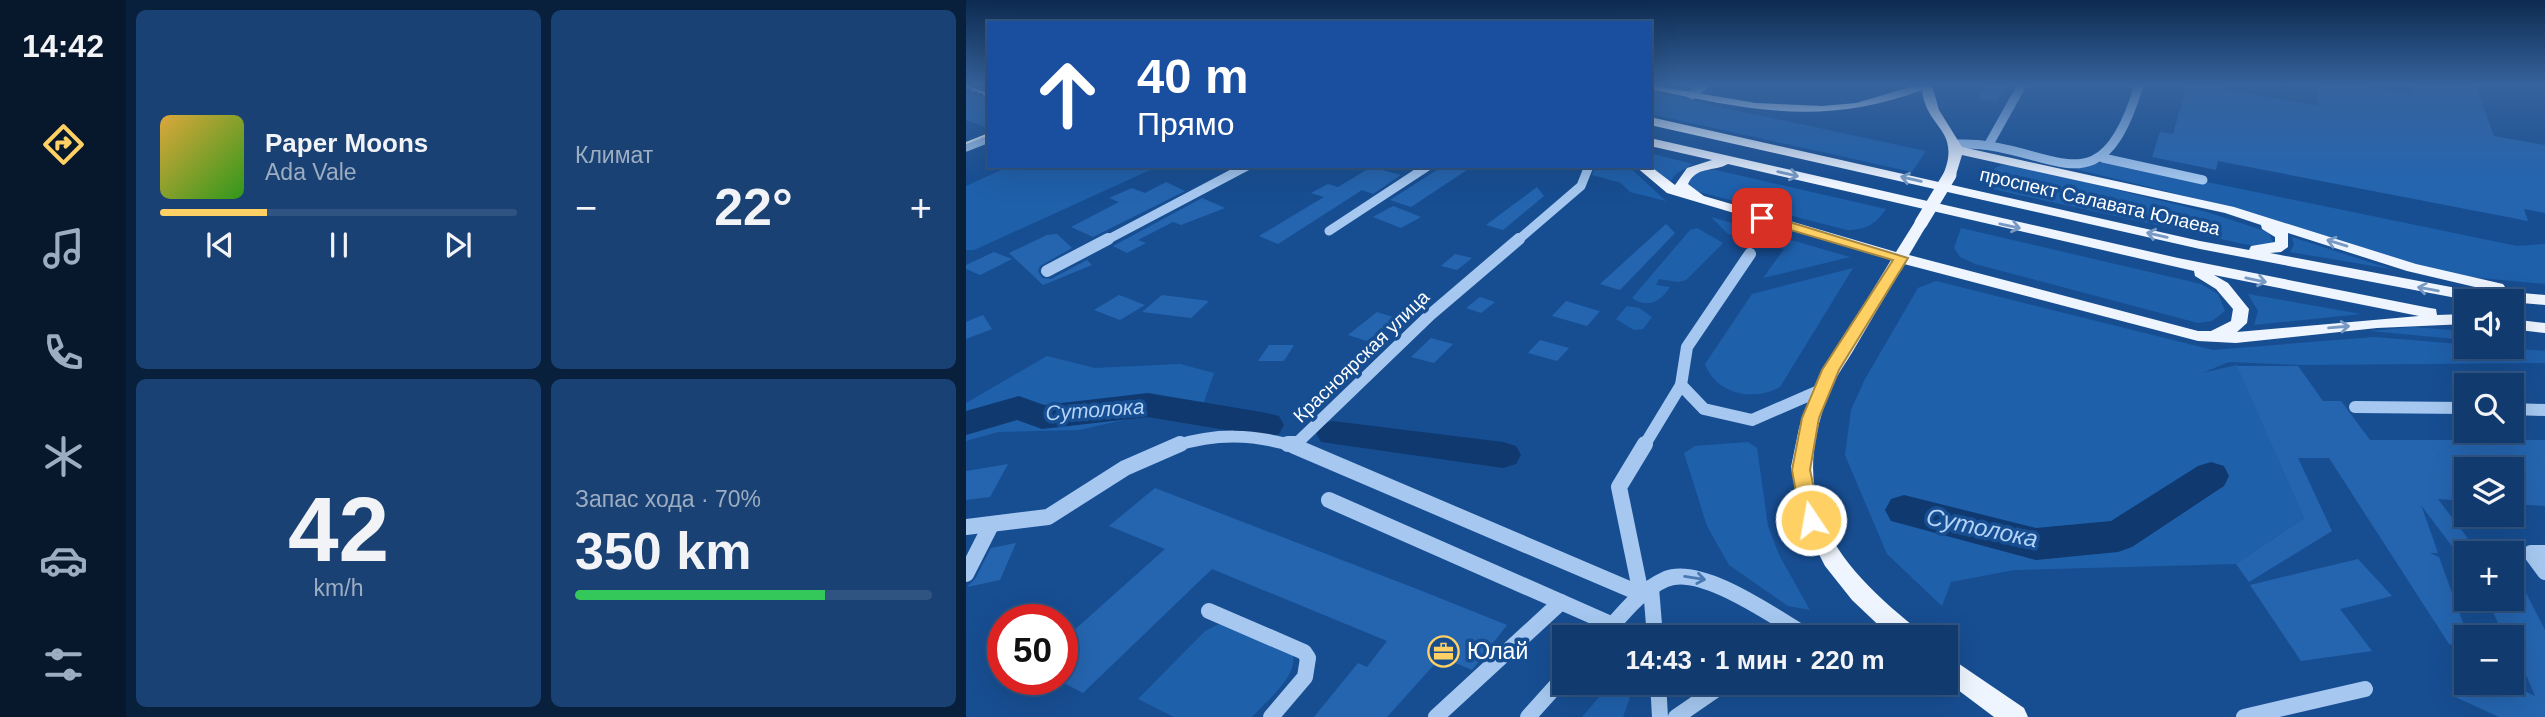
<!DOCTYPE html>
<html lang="ru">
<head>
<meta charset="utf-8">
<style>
  body { margin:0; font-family:Arial,sans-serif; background:#1a4173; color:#f1f3f6; height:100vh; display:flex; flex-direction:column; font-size:26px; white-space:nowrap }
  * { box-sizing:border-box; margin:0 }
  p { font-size:23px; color:#9cadc2 }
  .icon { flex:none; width:38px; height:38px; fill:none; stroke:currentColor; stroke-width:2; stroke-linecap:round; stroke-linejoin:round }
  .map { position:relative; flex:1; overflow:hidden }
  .panel { display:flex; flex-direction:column; gap:10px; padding:10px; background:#09203c; width:840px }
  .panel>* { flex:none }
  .top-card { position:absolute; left:21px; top:21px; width:665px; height:147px; border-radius:0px; box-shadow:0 7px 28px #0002,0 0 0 2px #305481; background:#1a4fa0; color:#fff; overflow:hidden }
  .tools { position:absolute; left:1488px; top:289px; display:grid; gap:14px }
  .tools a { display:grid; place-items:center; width:70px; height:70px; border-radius:0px; background:#113a6e; box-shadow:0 7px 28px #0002,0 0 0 2px #305481; font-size:35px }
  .speed { position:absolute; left:21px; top:604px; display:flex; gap:14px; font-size:35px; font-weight:700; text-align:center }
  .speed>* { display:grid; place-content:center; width:91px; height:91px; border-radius:50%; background:#113a6e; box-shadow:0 7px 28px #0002,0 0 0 2px #305481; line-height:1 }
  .speed .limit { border:10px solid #d22; background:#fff; color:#111 }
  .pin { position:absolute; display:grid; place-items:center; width:60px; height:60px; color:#fff; margin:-30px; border-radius:14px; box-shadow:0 4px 10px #0006 }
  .me { position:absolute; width:77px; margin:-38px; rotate:348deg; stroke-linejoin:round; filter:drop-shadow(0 0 5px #0008) }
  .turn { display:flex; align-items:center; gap:24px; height:147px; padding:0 35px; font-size:32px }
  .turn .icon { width:91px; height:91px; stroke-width:2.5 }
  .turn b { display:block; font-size:49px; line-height:60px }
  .big { font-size:52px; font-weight:600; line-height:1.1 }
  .panel .widget { flex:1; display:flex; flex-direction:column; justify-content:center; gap:10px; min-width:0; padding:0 24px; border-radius:10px; background:#1a4173 }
  .panel .dial { align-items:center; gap:0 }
  .dial b { font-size:91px; line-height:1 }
  .song { display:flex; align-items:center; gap:21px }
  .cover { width:84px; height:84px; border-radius:10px; background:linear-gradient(135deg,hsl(40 70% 55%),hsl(110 70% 35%)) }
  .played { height:7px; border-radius:4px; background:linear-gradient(90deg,#ffd165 30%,#305481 30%) }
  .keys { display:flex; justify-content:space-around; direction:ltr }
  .heat { display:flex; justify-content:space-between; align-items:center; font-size:38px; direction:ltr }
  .charge { height:10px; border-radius:5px; background:linear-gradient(90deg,#34c759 70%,#305481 0) }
  .panel .tiles { flex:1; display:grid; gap:10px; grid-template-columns:repeat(2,1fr) }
  .trip { position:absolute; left:586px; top:625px; width:406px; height:70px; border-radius:0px; background:#113a6e; box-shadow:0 7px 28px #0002,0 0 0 2px #305481; font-weight:600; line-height:70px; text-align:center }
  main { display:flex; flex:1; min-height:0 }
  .menu { display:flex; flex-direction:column; width:126px; justify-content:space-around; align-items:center; background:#07172c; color:#9cadc2 }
  .menu .icon { width:49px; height:49px }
  .menu .on { color:#ffd165 }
  .menu b { font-size:32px; color:#f1f3f6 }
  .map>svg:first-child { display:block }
</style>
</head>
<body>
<main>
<nav class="menu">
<b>14:42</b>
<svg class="icon on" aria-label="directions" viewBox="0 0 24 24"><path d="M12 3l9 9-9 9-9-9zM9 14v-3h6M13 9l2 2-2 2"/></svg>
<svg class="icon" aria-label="music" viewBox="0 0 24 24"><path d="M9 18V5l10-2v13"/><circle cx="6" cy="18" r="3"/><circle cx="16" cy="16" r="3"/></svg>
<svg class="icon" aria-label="phone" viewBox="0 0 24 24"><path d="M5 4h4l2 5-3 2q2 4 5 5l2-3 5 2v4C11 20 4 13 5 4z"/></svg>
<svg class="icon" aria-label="climate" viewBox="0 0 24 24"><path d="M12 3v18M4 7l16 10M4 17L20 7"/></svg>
<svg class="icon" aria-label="car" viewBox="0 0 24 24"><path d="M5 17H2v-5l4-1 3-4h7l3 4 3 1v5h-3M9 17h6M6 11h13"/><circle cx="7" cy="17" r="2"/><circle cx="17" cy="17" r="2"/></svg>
<svg class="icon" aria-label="filters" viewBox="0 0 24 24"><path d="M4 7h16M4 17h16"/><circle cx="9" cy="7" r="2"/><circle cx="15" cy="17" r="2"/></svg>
</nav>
<section class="panel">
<div class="tiles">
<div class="widget">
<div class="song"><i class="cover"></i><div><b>Paper Moons</b><p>Ada Vale</p></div></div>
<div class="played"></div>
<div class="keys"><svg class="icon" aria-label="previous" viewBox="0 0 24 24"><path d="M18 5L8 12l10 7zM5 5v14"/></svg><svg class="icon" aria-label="pause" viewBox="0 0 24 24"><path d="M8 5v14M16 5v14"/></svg><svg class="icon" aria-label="next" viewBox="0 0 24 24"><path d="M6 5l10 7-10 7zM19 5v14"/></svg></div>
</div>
<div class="widget"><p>Климат</p>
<div class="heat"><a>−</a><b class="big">22°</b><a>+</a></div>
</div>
<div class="widget dial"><b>42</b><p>km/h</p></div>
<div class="widget"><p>Запас хода · 70%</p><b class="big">350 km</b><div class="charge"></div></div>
</div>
</section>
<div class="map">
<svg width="1579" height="717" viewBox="0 0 1579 717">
  <rect width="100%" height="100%" fill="#174e92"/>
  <g fill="#1f60ab">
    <polygon points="684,92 960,151 946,172 689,115 684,113"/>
    <polygon points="684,153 727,164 711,173 703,183 684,166"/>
    <polygon points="1140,161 1551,246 1579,244 1579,284 1503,277 1447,265 1261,206 1084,163 1120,166"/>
    <polygon points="1036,165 1062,168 1241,212 1302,232 1307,242 1295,247 1273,243 1026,189 1021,180 1029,168"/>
    <polygon points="44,166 193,166 8,250 0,250 0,186"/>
    <polygon points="629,166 662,166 700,201 664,192 655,183 626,175"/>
    <path d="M737,170H750L920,209C910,224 900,230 881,230L725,190L720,184L722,178Z"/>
    <polygon points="745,217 884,257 797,278 818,249 762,234"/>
    <path d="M731,228L757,243L720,280L712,282L693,279L690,285L704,287C694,302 682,309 666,298L724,230Z"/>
    <polygon points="995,228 1235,284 1252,294 1259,311 1246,321 1232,323 1009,264 994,257 988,248"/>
    <polygon points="1326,237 1425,269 1324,252 1328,245"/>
    <path d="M887,268L814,387C787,402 750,394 739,364L786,294Z"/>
    <polygon points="970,281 1247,350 1408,337 1579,351 1579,363 1334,365 1263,362 1236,373 1271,365 1338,518 1270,564 1048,570 985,582 976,606 921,554 879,455 885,410 899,379 952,288"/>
    <polygon points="1282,294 1395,314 1288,325 1292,311"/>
    <polygon points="661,306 673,308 686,317 677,329 668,330 650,319"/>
    <polygon points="1446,327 1500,331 1500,340 1404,331"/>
    <polygon points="81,356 129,368 214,364 248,373 238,402 113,430 32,432 0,441 0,403"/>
    <polygon points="782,442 791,448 802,526 813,555 844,610 822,606 763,565 741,526 718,453 729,446"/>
    <path d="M253,624L326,653C335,674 299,702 286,717H208L172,699L239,631Z"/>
    <polygon points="646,682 669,683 657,717 616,717"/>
  </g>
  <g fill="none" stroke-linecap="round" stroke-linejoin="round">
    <g fill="#0f396f" fill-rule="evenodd">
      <polygon points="182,393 301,413 313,416 318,425 313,434 301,437 182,417 76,429 51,420 0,435 0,411 53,396 78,405"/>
      <polygon points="367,421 537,442 550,446 555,455 550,464 537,468 355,442 350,433 355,424"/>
      <polygon points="1245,462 1258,466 1263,476 1258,486 1166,547 1152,552 1070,560 925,521 919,510 925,499 938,495 1070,528 1145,521 1232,466"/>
    </g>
  </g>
  <g fill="#2565b0">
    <polygon points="1023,85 1042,85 1030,101 1012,98"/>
    <polygon points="1221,85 1257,85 1256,89 1352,106 1352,85 1385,85 1446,94 1447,85 1509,85 1528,136 1579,145 1579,213 1558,209 1562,221 1252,161 1250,170 1186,157 1194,132 1207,134"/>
    <polygon points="0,92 23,99 23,128 0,120"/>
    <polygon points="477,166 507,166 445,207 424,200"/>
    <polygon points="405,167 435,175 407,194 396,190 312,244 293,236 358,197 345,193 362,184 372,187"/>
    <polygon points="200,182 219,191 127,237 105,227 153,202 143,198 166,188 179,193"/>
    <polygon points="571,187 578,196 537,230 520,225"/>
    <polygon points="236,198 259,208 215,225 207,222 172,240 180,243 161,253 147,246"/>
    <polygon points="427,206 455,217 435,228 407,217"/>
    <polygon points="700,224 709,233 654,290 634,284"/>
    <polygon points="91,234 106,248 74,266 72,271 76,278 85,279 121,260 126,265 77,285 43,253 81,235"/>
    <polygon points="28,252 46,259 14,275 0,269 0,265"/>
    <polygon points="489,254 506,258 491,270 475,266"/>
    <polygon points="153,295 179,305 154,320 128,310"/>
    <polygon points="196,295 243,301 225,318 176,312"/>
    <polygon points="514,297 529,302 515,313 500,308"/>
    <polygon points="600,301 633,311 634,311 621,326 586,316"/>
    <polygon points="411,312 430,318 401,341 382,335"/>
    <polygon points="17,315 26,329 0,339 0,322"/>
    <polygon points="465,338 487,344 468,363 445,357"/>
    <polygon points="574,340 603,348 591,361 562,353"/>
    <polygon points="303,345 328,345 318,361 292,361"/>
    <polygon points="1271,366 1332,366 1357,401 1375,401 1404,440 1579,440 1579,506 1545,504 1545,469 1500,469 1500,501 1472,499 1513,553 1491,553 1455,505 1472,553 1464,553 1473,557 1500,631 1500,648 1483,644 1363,458 1332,458 1366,531 1283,582 1270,564 1338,518"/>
    <polygon points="42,464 24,497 0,500 0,471"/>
    <polygon points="189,488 456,591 541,625 506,670 475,657 421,717 348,717 392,663 401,667 421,641 246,569 117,693 96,682 96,641 199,549 143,526"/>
    <polygon points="50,543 34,580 1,587 9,579 25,548"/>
    <polygon points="1392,559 1426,596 1374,609 1406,651 1335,661 1284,585"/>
    <polygon points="1545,584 1558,589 1579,630 1579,717 1533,717 1489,697 1490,682 1538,682 1569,696 1552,656 1545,655 1545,637 1538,637 1521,598 1545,598"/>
  </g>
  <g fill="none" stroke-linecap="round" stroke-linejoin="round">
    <polyline stroke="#a6c8f0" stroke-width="2.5" stroke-dasharray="2.5 3.5" stroke-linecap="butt" points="0,88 23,96"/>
    <g stroke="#a6c8f0" stroke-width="9">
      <polyline points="726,95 738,85"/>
      <path d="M992,144C1085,141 1133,219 1173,85"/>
      <polyline points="1023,144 1056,85"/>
      <polyline points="0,147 23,138"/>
      <polyline points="1137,158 1237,180"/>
      <polyline points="363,231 462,166"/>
      <polyline points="139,241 281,166"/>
      <polyline points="551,241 615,186 623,166"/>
    </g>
    <g stroke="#a6c8f0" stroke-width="12">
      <polyline points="784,254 721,347 715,385 738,409 786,420 855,390"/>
      <polyline points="81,271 142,239"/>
      <polyline points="1389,407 1500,408"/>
      <polyline points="1545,409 1579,410"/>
      <path d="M209,446C250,433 286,434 328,446"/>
      <polyline points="328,446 464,315 553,239"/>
      <polyline points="678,446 715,385"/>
    </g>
    <g stroke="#a6c8f0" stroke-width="16">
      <polyline points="322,444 330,444"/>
      <polyline points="328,446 675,594"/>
      <polyline points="363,500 647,625"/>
      <polyline points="0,527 82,517 159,468 214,444"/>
      <polyline points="1579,553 1565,553 1579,572"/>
      <polyline points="0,574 25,525"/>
      <polyline points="685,588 689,637"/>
      <polyline points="675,594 653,487 679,444"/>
      <polyline points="243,611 338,652 342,658 339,677 305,717"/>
      <path d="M636,637C655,616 673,591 700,579C736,564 811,619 843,637"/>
      <polyline points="692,682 694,717"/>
      <polyline points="470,717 595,602"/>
      <polyline points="562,717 598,677"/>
      <polyline points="710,717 761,682"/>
      <polyline points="1278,717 1399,689"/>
    </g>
    <g fill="#eff5ff" fill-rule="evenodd">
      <path d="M684,85L790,103L856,106L890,103L951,85H966L973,110L996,147L1268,207L1450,264L1537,284L1539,287L1533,291L1579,295V305L1485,297L1234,249L684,125V117L1234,241L1283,250L1285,246L1309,242V237L1296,229L1295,225L1259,213L996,155L989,178H979L977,175C996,129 960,129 956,90C858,127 783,110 684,89ZM1322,233L1441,271L1526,291L1485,287L1304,253L1315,252L1322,247Z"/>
      <path d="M684,138L1212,258L1464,308L1470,309L1471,315L1499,314L1500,324L1411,328L1270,343L1232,341L938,264C921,293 904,322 887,351C879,364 869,378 863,393C820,502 869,563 951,629L955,637H925L886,600L859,566L836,521L825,467L833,428L846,390L925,260L701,193L669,166H684L709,185L721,168L746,160L684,146ZM762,164L1228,271L1229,276L1250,289L1267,309L1265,321L1245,331H1232L943,255L962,223L960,220H950L930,252L738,196L722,184C730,166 748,172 762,164ZM1248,275L1453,316L1271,332L1281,323L1283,309L1262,283Z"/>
      <polygon points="1545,319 1579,323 1579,333 1545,329"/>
      <polygon points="980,655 1058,708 1062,717 1028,717 980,681"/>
    </g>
    <g stroke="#fff" stroke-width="2">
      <polyline points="0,86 23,95"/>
      <polyline points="0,143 23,134"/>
    </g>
    <polyline stroke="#eff5ff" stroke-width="13" points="955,223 984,175"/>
  </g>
  <defs><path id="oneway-shaft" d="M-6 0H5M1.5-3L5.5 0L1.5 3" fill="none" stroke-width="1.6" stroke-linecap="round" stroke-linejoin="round" transform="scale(1.75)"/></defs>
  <g stroke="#7899c3">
    <use href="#oneway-shaft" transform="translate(822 174) rotate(13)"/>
    <use href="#oneway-shaft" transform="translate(945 179) rotate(-167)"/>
    <use href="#oneway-shaft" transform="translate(1044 226) rotate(12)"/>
    <use href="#oneway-shaft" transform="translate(1191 235) rotate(-167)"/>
    <use href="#oneway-shaft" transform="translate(1371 243) rotate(-163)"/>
    <use href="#oneway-shaft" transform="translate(1290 280) rotate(12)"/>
    <use href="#oneway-shaft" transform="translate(1462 289) rotate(-170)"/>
    <use href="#oneway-shaft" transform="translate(1373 327) rotate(-5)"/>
  </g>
  <use stroke="#4979b3" href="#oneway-shaft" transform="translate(729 578) rotate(9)"/>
  <linearGradient id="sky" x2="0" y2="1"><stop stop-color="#0d2b50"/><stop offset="0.46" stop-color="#36639d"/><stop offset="1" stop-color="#36639d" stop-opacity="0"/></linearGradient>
  <rect width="1579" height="185" fill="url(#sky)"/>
  <polygon fill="#ffd165" stroke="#a68842" stroke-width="2" points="791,215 800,215 942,258 873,370 853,418 844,470 855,520 852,525 838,525 835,520 826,470 836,418 856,370 927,260 791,220"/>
  <defs>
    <symbol id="office-ring" viewBox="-11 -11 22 22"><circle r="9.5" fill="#174e92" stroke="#ffd165" stroke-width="1.5"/><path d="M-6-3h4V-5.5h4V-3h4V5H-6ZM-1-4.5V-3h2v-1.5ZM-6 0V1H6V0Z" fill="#ffd165"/></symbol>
  </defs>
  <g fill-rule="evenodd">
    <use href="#office-ring" x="460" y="634" width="35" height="35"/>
  </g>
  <g text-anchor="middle" stroke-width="7" stroke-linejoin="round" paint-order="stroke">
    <g font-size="19" fill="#fff" stroke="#174e92">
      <text transform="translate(1134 201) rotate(13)" y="7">проспект Салавата Юлаева</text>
      <text transform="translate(395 356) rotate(-44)" y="7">Красноярская улица</text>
    </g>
    <g font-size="21" font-style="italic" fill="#b2d2f7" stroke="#174e92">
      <text transform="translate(129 410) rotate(-4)" y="7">Сутолока</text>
    </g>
    <g font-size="23" fill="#fff" stroke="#174e92" text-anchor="start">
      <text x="501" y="659">Юлай</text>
    </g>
    <g font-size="24" font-style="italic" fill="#b2d2f7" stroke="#174e92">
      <text transform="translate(1016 528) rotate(12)" y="8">Сутолока</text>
    </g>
  </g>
</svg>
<div class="tools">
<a><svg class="icon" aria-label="sound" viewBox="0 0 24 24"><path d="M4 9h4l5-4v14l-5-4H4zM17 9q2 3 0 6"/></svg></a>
<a><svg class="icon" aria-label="search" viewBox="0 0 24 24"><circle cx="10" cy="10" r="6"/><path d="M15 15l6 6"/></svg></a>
<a><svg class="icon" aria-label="layers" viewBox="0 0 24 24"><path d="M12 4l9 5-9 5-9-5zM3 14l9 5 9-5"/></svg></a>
<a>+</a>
<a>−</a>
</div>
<div class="speed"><div class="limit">50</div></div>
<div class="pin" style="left:796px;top:218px;background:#d93025"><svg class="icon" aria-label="arrive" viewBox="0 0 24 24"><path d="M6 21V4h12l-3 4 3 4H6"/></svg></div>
<svg class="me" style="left:845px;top:520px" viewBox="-20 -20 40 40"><circle r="17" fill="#ffd165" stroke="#fff" stroke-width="3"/><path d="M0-11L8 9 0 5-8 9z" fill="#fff"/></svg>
<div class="trip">14:43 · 1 мин · 220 m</div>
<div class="top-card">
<div class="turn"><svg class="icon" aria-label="ahead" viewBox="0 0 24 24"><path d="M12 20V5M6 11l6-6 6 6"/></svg><div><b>40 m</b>Прямо</div></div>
</div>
</div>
</main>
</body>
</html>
